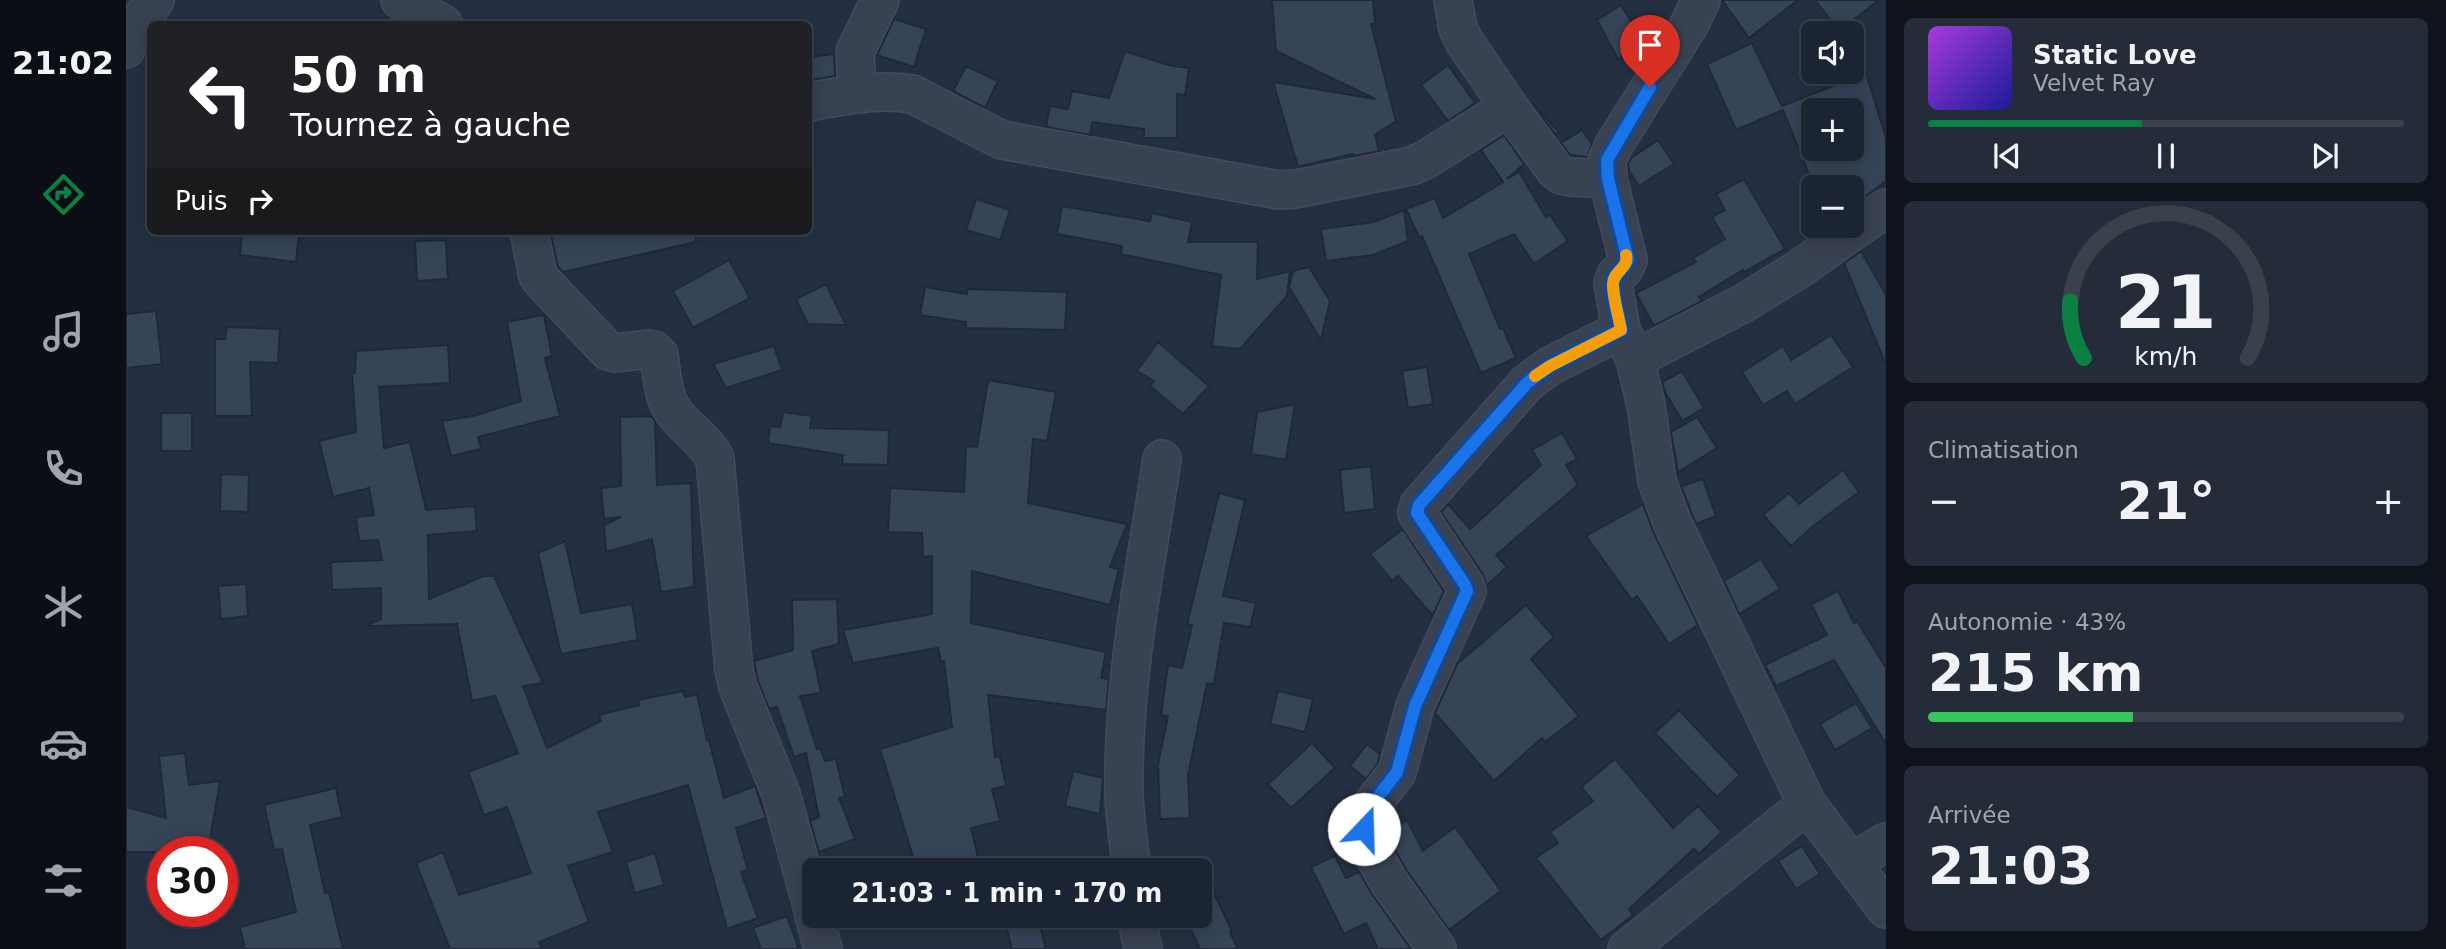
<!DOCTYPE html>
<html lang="fr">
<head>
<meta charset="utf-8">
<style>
  body { margin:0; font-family:"DejaVu Sans",sans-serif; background:#242c3a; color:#f1f3f6; height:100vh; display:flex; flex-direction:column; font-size:26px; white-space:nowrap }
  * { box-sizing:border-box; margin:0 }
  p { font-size:23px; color:#a0a4ac }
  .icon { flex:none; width:38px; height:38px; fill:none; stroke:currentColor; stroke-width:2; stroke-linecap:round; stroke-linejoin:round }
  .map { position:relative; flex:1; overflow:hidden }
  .sheet { display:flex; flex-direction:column; gap:18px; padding:18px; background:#0f141c; width:560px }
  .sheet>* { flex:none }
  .top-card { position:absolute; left:21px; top:21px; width:665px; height:214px; border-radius:10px; box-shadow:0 4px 18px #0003,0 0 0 2px #39414d; background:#202124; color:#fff; overflow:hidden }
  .controls { position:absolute; left:1675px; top:21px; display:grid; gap:14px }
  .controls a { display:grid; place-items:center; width:63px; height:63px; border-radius:10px; background:#1b2432; box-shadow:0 4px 18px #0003,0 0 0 2px #39414d; font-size:35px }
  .speed { position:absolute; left:21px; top:836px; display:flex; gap:14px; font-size:35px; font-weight:700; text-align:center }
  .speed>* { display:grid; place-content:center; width:91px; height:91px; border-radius:50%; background:#1b2432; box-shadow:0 4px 18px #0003,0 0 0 2px #39414d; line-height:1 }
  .speed .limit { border:10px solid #d22; background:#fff; color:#111 }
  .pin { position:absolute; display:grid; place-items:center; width:60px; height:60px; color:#fff; margin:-72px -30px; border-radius:50% 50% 50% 0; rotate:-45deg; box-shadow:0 0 7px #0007 }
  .pin .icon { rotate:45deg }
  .me { position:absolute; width:77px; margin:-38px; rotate:21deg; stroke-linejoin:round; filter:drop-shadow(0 0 5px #0008) }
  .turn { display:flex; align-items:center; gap:24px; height:147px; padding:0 28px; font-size:32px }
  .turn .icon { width:91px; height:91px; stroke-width:2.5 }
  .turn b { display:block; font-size:49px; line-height:60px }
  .then { display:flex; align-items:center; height:66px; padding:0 28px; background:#0003; gap:14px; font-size:26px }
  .big { font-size:52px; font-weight:600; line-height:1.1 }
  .sheet .card { flex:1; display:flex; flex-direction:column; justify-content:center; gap:10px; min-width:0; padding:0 24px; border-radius:10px; background:#242c3a }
  .sheet .dial { align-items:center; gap:0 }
  .dial svg { height:182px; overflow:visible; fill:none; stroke:#39414d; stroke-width:7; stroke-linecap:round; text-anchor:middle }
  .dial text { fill:#f1f3f6; stroke:none }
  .song { display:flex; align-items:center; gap:21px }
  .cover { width:84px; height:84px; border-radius:10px; background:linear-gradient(135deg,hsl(280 70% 55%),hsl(240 70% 35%)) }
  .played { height:7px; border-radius:4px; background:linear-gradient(90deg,#0b8043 45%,#39414d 45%) }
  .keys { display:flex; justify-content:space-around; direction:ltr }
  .heat { display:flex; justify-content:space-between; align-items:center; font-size:38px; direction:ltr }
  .charge { height:10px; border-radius:5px; background:linear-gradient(90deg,#34c759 43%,#39414d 0) }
  .trip { position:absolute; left:676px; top:858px; width:410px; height:70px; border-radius:10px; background:#1b2432; box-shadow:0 4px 18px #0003,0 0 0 2px #39414d; font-weight:600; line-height:70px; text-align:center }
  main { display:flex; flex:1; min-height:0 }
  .menu { display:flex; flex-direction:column; width:126px; justify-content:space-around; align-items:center; background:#0b0e14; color:#a0a4ac }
  .menu .icon { width:49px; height:49px }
  .menu .current { color:#0b8043 }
  .menu b { font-size:32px; color:#f1f3f6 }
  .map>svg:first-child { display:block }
</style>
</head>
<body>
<main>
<nav class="menu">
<b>21:02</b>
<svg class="icon current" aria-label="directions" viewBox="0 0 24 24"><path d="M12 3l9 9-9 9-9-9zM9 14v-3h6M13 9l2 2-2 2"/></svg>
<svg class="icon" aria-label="music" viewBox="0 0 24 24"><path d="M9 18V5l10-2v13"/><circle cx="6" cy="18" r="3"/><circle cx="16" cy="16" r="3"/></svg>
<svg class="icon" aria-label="phone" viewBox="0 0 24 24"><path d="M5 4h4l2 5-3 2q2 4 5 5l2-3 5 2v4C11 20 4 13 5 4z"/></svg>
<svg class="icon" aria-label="climate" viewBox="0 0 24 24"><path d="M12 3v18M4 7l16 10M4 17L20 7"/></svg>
<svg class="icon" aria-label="car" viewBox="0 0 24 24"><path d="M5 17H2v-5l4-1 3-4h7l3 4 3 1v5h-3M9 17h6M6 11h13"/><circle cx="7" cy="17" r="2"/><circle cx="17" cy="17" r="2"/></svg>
<svg class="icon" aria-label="filters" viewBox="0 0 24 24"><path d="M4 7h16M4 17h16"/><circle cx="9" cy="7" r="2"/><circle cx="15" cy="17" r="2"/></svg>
</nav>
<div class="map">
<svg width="1760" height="949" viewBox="0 0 1760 949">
  <rect width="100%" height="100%" fill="#243042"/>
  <g fill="#364458" stroke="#1f2939" stroke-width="2" fill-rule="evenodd">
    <polygon points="1146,0 1247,0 1249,24 1245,24 1270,121 1249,135 1253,151 1228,156 1227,154 1172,167 1147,82 1249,99 1150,51"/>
    <polygon points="1596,0 1672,0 1623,38"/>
    <polygon points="1689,0 1753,0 1713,31"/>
    <polygon points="1495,5 1519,44 1492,59 1471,20"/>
    <polygon points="768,19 800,29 788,67 751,55"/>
    <path d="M1626,43L1656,106L1740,73L1760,138V181L1726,207V187H1688L1657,110L1610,130L1581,64ZM1687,110H1726V149H1687Z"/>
    <polygon points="999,51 1042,65 1063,68 1059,95 1051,94 1051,138 1018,138 1018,129 966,122 964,135 920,127 924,106 942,109 946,91 983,98"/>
    <polygon points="708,54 709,76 682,81 682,57"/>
    <polygon points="1322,65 1349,103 1322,121 1295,85"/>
    <polygon points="840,66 872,81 859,108 827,91"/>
    <polygon points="1404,101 1433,132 1430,135"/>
    <polygon points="1456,130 1466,144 1461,157 1444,155 1435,143"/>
    <polygon points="1378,135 1398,164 1381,179 1393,172 1420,217 1424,215 1442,241 1408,264 1388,234 1343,254 1374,329 1377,328 1390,358 1355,373 1296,236 1293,237 1280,209 1309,198 1317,218 1377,182 1355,150"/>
    <polygon points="1532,140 1548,164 1513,186 1503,171 1502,164 1505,158"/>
    <polygon points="1618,179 1659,249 1618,272 1617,270 1573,297 1576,301 1528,326 1510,293 1570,262 1567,258 1599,239 1586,217 1599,210 1590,194"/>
    <polygon points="850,199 884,210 874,240 840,230"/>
    <polygon points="936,206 1024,221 1026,213 1066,222 1062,242 1132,242 1131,279 1164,271 1161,296 1114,349 1086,346 1095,275 995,254 996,246 931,234"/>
    <polygon points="1278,210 1282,241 1247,255 1200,261 1195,229 1248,222"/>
    <polygon points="116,231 173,233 170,262 114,255"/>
    <polygon points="424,231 569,231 570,242 437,272 432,267"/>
    <polygon points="320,240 322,279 291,281 289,241"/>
    <polygon points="1735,251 1760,295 1760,365 1718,263"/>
    <polygon points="603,260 624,298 567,328 547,291"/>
    <polygon points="1183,267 1204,301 1195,340 1163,287 1167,271"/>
    <polygon points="700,284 720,325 682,324 670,299"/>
    <polygon points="799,287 841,294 841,289 941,292 939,330 840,328 840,322 794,315"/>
    <polygon points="30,311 36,364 0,368 0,314"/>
    <polygon points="418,315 426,356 419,358 434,416 352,437 355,449 325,456 316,421 347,416 395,401 381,322"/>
    <polygon points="101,327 154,329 152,363 124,362 126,416 89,416 89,339 99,339"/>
    <polygon points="1705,335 1727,367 1669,404 1661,391 1637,405 1616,372 1657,346 1665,360"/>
    <polygon points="1032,342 1083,386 1057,414 1024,386 1028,381 1011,371"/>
    <polygon points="322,345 324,383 253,387 258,448 284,442 300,510 349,506 351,531 302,535 303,599 358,576 368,576 417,683 397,686 421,748 475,721 473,715 513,705 512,700 557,691 559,697 571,694 581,740 583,740 598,798 629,786 640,818 610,828 622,870 615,872 632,918 601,929 562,785 472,812 487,852 442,866 463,922 413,942 416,949 324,949 290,863 317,852 333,895 405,873 381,807 358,815 342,772 392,753 369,696 346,701 331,624 244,626 243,624 255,619 255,588 206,590 205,562 256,560 252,540 233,541 230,517 248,515 243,488 207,497 193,441 230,432 226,373 229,373 230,351"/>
    <polygon points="648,346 656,370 600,388 587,364"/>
    <polygon points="1301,367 1307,404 1282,408 1276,371"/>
    <polygon points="1556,371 1578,408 1556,421 1539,392 1536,382"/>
    <polygon points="862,380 930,392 921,441 907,439 902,503 1001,524 984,567 993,569 984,605 846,571 845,623 980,652 975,678 983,679 980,710 862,695 869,757 874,756 880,786 866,789 874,821 845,828 855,870 791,870 754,749 826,727 818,661 815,662 812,648 727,663 717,630 806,614 806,556 797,557 796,533 762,532 764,488 838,492 840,446 851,447"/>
    <polygon points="1169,404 1160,460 1125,454 1131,412"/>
    <polygon points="657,412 686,416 684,428 763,430 762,465 716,464 717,455 642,443 644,426 654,427"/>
    <rect x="35" y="413" width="31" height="38"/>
    <polygon points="526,416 529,421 531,485 565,483 568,587 535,592 526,539 480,552 478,525 495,517 478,519 475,488 495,486 494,417"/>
    <polygon points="1571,417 1591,448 1552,472 1545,432"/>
    <polygon points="1436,433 1451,459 1440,465 1452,485 1370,555 1381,567 1361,585 1356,573 1315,512 1322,504 1344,529 1415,465 1406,450"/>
    <polygon points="1245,466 1249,509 1218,513 1214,470"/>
    <polygon points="1717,470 1733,492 1691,523 1665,546 1637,515 1663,493 1673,504"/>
    <polygon points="95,474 123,475 122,512 94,511"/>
    <polygon points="1577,479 1590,516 1570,524 1555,486"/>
    <polygon points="1093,493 1119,500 1097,596 1130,603 1124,627 1098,623 1088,684 1081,683 1062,775 1064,818 1034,819 1032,764 1042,716 1035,715 1042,665 1056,668 1066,625 1061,624"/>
    <polygon points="1517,504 1527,531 1572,625 1543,644 1511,596 1506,600 1460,536"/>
    <polygon points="1277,529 1318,591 1309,611 1305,614 1272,576 1266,581 1244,554"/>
    <polygon points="439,541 455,613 506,604 512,640 435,654 412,553"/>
    <polygon points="1635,559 1654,589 1613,614 1598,581"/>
    <polygon points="120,584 122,616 95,619 92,586"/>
    <polygon points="1712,591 1728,623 1731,621 1760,668 1760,744 1708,660 1650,686 1639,665 1701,635 1685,604"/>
    <polygon points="711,599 713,644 686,651 695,693 674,696 691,749 694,748 699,761 710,759 719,797 713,798 729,839 693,852 684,821 693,817 680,753 668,757 651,707 643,709 632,681 628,661 667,650 666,600"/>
    <polygon points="1400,605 1428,637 1405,659 1453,716 1419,742 1416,738 1368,781 1309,713 1331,664"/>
    <polygon points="1152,691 1187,699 1179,732 1144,724"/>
    <polygon points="1730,703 1746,728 1709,750 1694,724"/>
    <polygon points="1553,710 1614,775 1591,797 1529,733"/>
    <polygon points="1186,743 1209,768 1165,808 1142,784"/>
    <polygon points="1241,744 1254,754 1252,763 1240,779 1224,766"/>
    <polygon points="59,753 63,785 94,781 83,846 67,844 65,852 0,852 0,807 40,818 33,756"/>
    <polygon points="1489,759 1547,828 1572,806 1596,832 1573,854 1568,849 1503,909 1507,915 1475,940 1410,858 1432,843 1424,832 1467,801 1455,787"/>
    <polygon points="947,771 977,778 974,814 939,806"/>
    <polygon points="210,788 216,817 184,825 199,893 203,892 217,949 119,949 114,927 170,912 156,849 148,850 138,805"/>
    <polygon points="1281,820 1297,851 1329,827 1375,891 1323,930 1281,871 1262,838 1261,830"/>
    <polygon points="1676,846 1694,874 1670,889 1652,861"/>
    <polygon points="529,853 538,885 509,893 500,862"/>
    <polygon points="1209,856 1220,878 1233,872 1246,894 1285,949 1252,949 1240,923 1218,934 1185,867"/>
    <polygon points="1074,864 1106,931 1104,932 1112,949 1074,949 1058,915 1073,915 1073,870 1060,870"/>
    <polygon points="877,915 911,915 920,949 886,949"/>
    <polygon points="661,916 673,949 635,949 627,928"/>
  </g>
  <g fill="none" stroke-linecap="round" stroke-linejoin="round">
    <defs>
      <g id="street">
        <polyline points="274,0 317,24"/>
        <polyline points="1327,0 1332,28 1338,41 1383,107"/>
        <polyline points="1575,0 1563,25 1488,145 1481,160 1482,179 1502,260 1497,270 1490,275 1487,283 1495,330 1509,359 1520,405 1531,481 1546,522 1681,804 1760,909"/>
        <polyline points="0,49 8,28 29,0"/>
        <polyline points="731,93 729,52 754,0"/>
        <path d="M682,102C717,96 751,88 786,94L876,140L1153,190L1170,189L1285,166L1299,160L1383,107L1429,170L1435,175L1445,177L1482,179"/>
        <path d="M403,231L412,276L417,282L482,351L490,353L523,349L528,350L533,355C535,369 536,385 541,399C549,423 578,436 589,459L608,670L612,687L655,794L688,913"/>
        <polyline points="1509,359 1618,303 1673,269 1760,208"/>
        <polyline points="1725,863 1760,842"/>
        <path d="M1006,870C1003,845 999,820 998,795C996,683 1019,570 1036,459"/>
        <polyline points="688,915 697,949"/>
        <polyline points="1010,915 1017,949"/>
        <polyline points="1311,949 1263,882 1242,845 1237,819 1242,810 1271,772 1289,706 1341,591 1339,585 1291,513 1293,505 1401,383 1424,366 1495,330"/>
        <polyline points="1501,949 1681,804"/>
      </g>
    </defs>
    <use href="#street" stroke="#424b5b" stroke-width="40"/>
    <use href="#street" stroke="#394252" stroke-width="37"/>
  </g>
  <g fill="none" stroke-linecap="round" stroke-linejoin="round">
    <defs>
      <path id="route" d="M1238,829L1237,819L1242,810L1271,772L1289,706L1341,591L1339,585L1291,513L1293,505L1401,383L1424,366L1495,330C1493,318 1484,289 1488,279C1491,272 1498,267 1502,260L1482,179L1481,160L1524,87"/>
    </defs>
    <use href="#route" stroke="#114b97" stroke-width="18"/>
    <use href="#route" stroke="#1a73e8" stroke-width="12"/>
    <path stroke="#f59e0b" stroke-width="12" d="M1409,376L1424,366L1495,330C1493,316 1487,299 1487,284C1487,271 1503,269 1500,255"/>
  </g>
</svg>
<div class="controls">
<a><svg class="icon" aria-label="sound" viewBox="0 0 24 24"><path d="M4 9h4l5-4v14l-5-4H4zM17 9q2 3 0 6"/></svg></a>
<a>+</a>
<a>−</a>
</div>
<div class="speed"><div class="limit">30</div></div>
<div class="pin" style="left:1524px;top:87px;background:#d93025"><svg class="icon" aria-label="arrive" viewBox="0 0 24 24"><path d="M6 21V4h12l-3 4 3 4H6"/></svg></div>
<svg class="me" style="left:1238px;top:829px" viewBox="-20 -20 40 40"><circle r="19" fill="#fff"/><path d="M0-13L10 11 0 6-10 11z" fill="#1a73e8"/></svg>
<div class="trip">21:03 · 1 min · 170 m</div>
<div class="top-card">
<div class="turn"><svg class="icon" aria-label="left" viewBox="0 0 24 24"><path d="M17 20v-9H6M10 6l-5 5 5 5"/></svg><div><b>50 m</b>Tournez à gauche</div></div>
<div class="then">Puis<svg class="icon" aria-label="right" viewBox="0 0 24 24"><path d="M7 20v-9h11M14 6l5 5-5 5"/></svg></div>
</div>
</div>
<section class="sheet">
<div class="card">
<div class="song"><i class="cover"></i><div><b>Static Love</b><p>Velvet Ray</p></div></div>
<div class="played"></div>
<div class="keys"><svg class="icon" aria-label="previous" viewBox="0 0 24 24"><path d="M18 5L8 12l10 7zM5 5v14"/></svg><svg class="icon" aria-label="pause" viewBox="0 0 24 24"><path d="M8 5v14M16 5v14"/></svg><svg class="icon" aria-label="next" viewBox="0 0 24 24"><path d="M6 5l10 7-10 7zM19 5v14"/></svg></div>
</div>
<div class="card dial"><svg viewBox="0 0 100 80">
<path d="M14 69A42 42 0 1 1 86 69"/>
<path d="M14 69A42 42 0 0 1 8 44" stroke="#0b8043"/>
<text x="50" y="56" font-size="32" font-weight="700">21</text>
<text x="50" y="72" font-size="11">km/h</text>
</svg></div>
<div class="card"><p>Climatisation</p>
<div class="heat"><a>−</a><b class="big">21°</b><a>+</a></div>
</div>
<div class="card"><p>Autonomie · 43%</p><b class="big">215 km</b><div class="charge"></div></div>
<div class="card"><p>Arrivée</p><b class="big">21:03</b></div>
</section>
</main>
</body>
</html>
